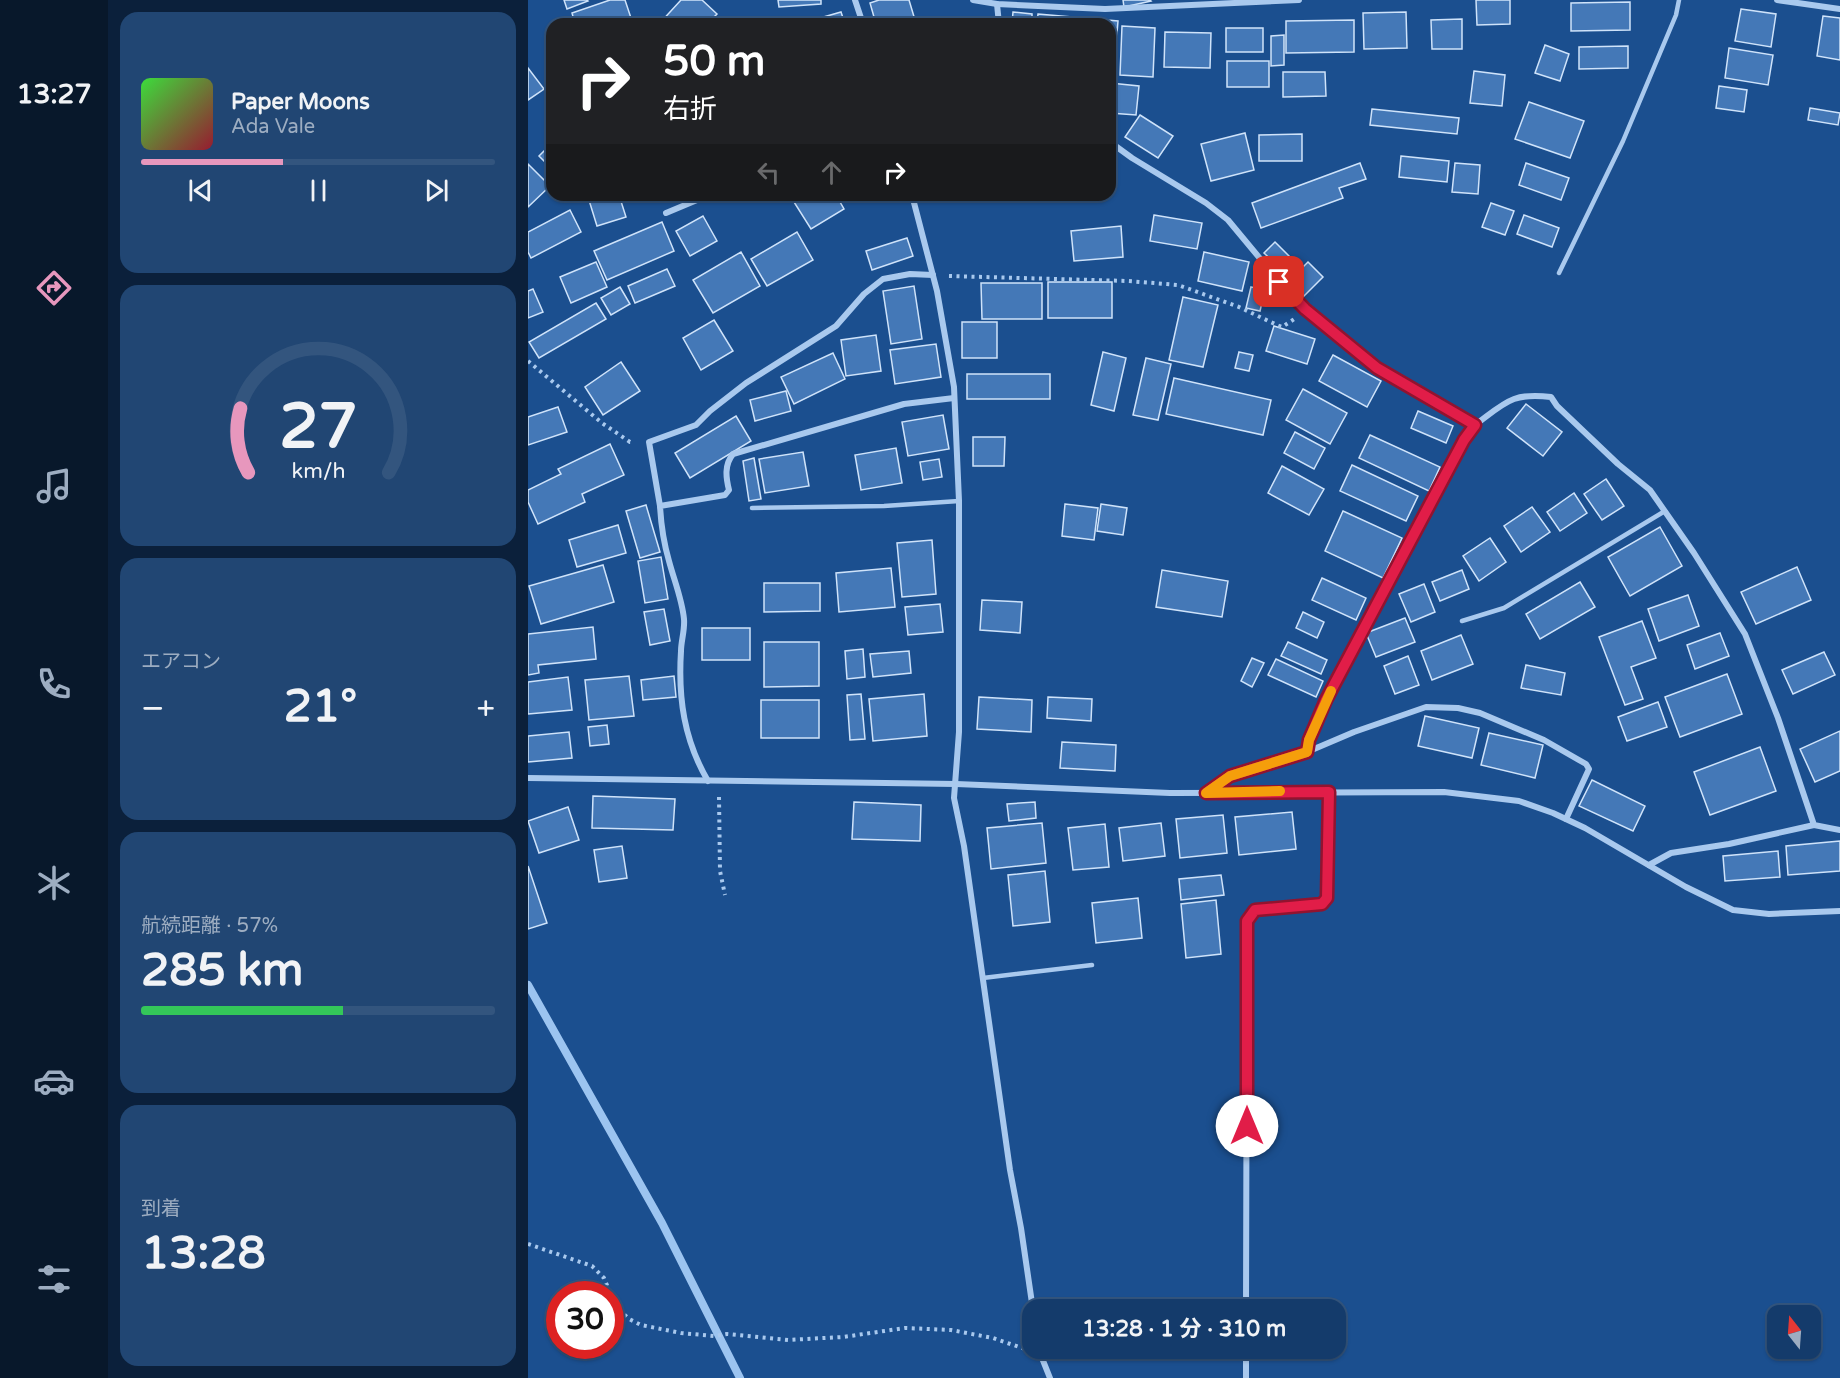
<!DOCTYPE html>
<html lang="ja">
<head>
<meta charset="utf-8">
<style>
  body { margin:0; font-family:"Varela Round","Noto Sans JP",sans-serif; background:#214673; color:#f1f3f6; height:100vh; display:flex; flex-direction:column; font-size:22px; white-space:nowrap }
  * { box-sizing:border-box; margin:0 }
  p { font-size:20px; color:#9dadc1 }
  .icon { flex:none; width:33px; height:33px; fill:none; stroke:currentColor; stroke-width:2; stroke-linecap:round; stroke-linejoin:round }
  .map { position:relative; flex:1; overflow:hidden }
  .drawer { display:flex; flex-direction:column; gap:12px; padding:12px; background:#0b203b; width:420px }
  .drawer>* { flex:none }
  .hud { position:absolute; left:18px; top:18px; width:570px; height:183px; border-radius:18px; box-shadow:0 2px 4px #0004,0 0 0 2px #33557e; background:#202124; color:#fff; overflow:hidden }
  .needle { width:39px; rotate:343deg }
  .tools { position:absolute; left:1239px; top:1305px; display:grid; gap:12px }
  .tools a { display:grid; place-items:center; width:54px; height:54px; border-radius:12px; background:#143b6b; box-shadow:0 2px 4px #0004,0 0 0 2px #33557e; font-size:30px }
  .speed { position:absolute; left:18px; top:1281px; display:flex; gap:12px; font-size:30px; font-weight:700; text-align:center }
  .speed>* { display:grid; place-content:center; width:78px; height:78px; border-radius:50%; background:#143b6b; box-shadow:0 2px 4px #0004,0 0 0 2px #33557e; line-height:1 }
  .speed .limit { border:9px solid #d22; background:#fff; color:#111 }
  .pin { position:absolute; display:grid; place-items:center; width:51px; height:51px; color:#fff; margin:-26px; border-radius:12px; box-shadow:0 3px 9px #0006 }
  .me { position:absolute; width:66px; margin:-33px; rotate:0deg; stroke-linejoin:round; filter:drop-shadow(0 0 4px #0008) }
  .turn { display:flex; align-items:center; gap:21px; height:126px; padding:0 18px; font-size:27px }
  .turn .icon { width:78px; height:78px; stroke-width:2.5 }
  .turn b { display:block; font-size:42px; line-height:51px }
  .lanes { display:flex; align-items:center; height:57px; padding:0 18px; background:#0003; justify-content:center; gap:30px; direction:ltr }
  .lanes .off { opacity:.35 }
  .big { font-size:45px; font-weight:700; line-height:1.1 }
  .drawer .card { flex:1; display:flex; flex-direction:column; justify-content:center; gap:9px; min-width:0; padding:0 21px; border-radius:18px; background:#214673 }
  .drawer .dial { align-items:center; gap:0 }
  .dial svg { height:156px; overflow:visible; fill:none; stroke:#33557e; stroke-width:7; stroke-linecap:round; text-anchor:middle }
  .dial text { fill:#f1f3f6; stroke:none }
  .song { display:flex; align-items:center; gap:18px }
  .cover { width:72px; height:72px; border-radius:9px; background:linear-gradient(135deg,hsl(120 70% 55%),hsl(350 70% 35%)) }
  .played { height:6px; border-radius:3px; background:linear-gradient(90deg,#e797bd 40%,#33557e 40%) }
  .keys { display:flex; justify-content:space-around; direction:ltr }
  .heat { display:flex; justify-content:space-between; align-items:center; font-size:33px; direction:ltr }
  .charge { height:9px; border-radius:4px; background:linear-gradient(90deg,#34c759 57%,#33557e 0) }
  .trip { position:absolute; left:494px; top:1299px; width:324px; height:60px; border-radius:18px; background:#143b6b; box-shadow:0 2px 4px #0004,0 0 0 2px #33557e; font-weight:700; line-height:60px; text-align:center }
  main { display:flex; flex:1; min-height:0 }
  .tab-bar { display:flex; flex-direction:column; width:108px; justify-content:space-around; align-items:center; background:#08182b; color:#9dadc1 }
  .tab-bar .icon { width:42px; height:42px }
  .tab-bar .on { color:#e797bd }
  .tab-bar b { font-size:27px; color:#f1f3f6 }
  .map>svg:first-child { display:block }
</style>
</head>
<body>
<main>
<nav class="tab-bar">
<b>13:27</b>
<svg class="icon on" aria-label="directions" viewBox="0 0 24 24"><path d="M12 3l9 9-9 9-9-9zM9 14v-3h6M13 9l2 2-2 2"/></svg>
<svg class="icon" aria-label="music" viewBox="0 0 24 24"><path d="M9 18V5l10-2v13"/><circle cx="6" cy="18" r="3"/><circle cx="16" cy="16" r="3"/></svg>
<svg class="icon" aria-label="phone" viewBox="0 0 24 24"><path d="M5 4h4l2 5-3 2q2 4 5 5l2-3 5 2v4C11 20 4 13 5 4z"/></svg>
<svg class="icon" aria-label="climate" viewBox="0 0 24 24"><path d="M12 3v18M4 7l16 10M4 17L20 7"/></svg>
<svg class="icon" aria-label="car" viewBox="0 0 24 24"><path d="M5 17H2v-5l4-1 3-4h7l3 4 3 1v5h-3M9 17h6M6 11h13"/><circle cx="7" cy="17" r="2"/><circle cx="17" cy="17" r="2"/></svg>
<svg class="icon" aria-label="filters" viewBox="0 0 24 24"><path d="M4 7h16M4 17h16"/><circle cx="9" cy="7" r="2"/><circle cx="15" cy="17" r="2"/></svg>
</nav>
<section class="drawer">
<div class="card">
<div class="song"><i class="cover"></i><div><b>Paper Moons</b><p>Ada Vale</p></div></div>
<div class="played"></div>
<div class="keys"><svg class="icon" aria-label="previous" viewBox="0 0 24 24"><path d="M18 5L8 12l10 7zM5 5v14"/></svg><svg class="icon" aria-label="pause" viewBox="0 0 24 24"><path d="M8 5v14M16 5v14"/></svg><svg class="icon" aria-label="next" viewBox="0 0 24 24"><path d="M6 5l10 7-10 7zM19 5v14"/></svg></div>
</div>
<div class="card dial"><svg viewBox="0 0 100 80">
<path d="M14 69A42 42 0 1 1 86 69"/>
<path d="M14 69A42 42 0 0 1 10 36" stroke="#e797bd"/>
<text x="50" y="56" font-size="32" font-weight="700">27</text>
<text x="50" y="72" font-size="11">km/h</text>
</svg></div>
<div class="card"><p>エアコン</p>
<div class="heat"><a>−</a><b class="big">21°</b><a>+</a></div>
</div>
<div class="card"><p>航続距離 · 57%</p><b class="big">285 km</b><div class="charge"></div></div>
<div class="card"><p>到着</p><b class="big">13:28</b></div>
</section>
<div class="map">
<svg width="1312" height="1378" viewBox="0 0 1312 1378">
  <rect width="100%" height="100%" fill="#1b4f8f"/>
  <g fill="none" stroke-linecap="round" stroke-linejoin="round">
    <polyline stroke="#9cc4f0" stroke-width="8" points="0,985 134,1223 212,1378"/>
  </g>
  <g fill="#4478b7" stroke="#cfe3fa" stroke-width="1.5">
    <polygon points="36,0 59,0 60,1 39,9"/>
    <polygon points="82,0 97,0 104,21 97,24 47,24 44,13"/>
    <polygon points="153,0 174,0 189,14 179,24 131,24"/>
    <polygon points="250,0 293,0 293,4 251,7"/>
    <polygon points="351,0 381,0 387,20 372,24 348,24 342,3"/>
    <polygon points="595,0 622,0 623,1 596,7"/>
    <polygon points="948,0 982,0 982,24 949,25"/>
    <polygon points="1102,2 1102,30 1043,31 1043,3"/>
    <polygon points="1213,9 1248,14 1243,47 1207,41"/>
    <polygon points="313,12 317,24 287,24 285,20"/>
    <polygon points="485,12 504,14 504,24 484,24"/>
    <polygon points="878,12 879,48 836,49 835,13"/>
    <polygon points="510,14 590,21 586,69 582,69 582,24 509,24"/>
    <polygon points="1295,16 1312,18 1312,60 1289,56"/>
    <polygon points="934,19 934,49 904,49 903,20"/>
    <polygon points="826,20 826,52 758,53 758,21"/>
    <polygon points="594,26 627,28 625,77 592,75"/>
    <rect x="698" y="28" width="37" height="24"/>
    <polygon points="637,32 683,33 682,68 636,67"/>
    <polygon points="756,35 756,65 743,66 743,36"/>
    <polygon points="1017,45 1041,54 1032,81 1007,73"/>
    <polygon points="1100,46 1100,68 1051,69 1051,47"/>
    <polygon points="1201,48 1245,55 1240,85 1197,78"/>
    <rect x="699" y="61" width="42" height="26"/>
    <polygon points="0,68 16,89 0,100"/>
    <polygon points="946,71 977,75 974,106 942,103"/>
    <polygon points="755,72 797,72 798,96 755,97"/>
    <polygon points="582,83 611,86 608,115 582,113"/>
    <polygon points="1191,86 1219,90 1216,112 1188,108"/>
    <polygon points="1001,102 1056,121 1042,158 987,139"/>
    <polygon points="1282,108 1312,113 1310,125 1280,120"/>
    <polygon points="844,109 931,118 929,134 842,125"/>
    <polygon points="612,115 645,136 630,158 597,137"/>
    <polygon points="717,133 726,170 683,181 673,144"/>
    <polygon points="774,134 774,161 731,161 731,135"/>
    <polygon points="24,143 24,169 11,156"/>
    <polygon points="873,156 921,161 919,182 871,177"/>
    <polygon points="832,163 838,179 811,188 815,198 733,228 724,203"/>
    <polygon points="927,163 952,165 950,194 924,192"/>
    <polygon points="998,163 1041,178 1033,200 991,185"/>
    <polygon points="0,164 22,186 0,207"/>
    <polygon points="66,195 91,195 98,217 69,226 60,197"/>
    <polygon points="279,195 308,195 316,209 283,229 266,202"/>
    <polygon points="963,203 986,211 977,235 954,227"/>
    <polygon points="42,210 53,232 3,258 0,252 0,232"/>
    <polygon points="626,215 674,223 669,249 622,241"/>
    <polygon points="996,215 1031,228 1024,247 989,234"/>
    <polygon points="175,216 189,241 162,256 148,231"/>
    <polygon points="134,222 146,251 79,280 66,251"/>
    <polygon points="593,226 595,257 546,261 543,231"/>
    <polygon points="269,232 285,260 239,286 223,259"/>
    <polygon points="379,238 385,256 344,270 338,251"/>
    <polygon points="747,242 768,263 758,274 736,253"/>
    <polygon points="213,252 232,286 185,313 165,280"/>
    <polygon points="676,252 721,262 714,291 670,281"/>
    <polygon points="68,262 79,287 43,303 32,277"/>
    <polygon points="780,262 795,277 775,297 760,282"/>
    <polygon points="139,269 147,286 107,303 100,286"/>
    <rect x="520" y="282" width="64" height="36"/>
    <polygon points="453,283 514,283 514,319 454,319"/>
    <polygon points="386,286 394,339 363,344 355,291"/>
    <polygon points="92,287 102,304 83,315 73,298"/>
    <polygon points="723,287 737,290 732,311 718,308"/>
    <polygon points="5,289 15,312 0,318 0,291"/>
    <polygon points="655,297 690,305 675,367 641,360"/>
    <polygon points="68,303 78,319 11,358 1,342"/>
    <polygon points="186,320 205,351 173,370 155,338"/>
    <rect x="434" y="322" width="35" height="36"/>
    <polygon points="746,326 787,339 779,364 738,351"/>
    <polygon points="348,335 353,371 318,376 313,340"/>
    <polygon points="408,344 413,377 367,384 362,350"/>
    <polygon points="575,352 598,358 586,411 563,405"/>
    <polygon points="711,352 725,355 721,371 707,368"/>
    <polygon points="305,353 317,379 266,404 253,377"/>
    <polygon points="805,355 853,381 839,407 791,381"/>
    <polygon points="618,358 643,364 630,420 605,415"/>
    <polygon points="93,362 112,391 75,415 57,387"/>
    <rect x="439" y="374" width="83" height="25"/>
    <polygon points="646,378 743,400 735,435 638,414"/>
    <polygon points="775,389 819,413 802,444 758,420"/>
    <polygon points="258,391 263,411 227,421 222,400"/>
    <polygon points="998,404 1034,432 1015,456 979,428"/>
    <polygon points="30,407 39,432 0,445 0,417"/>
    <polygon points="890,411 925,426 918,443 883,428"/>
    <polygon points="415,415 421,449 380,456 374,422"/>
    <polygon points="208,416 223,441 162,478 147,453"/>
    <polygon points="767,432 797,448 786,469 756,453"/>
    <polygon points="842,435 912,467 901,491 831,458"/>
    <polygon points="445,437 477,437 476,466 445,466"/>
    <polygon points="82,444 96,475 54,494 57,502 10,524 0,502 0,490 33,474 30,469"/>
    <polygon points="368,448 374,483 333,490 327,455"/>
    <polygon points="275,452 281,486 237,493 231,459"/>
    <polygon points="226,458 233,499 221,501 215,461"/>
    <polygon points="411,459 414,477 395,480 392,462"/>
    <polygon points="824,465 890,496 878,521 812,491"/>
    <polygon points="754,466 796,489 781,515 740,493"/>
    <polygon points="1078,479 1096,506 1074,520 1056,494"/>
    <polygon points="1046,493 1059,513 1032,531 1019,512"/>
    <polygon points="537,504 570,508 566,540 534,536"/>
    <polygon points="573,504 599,508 595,535 569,531"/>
    <polygon points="118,505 132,552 112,558 98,511"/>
    <polygon points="1004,507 1022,532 993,552 976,526"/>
    <polygon points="815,511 874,538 855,578 797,551"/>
    <polygon points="90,525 98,553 49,567 41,540"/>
    <polygon points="1132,527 1154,566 1102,596 1080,557"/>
    <polygon points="962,538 978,562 951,581 935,556"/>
    <polygon points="404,540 408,594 374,597 369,543"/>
    <polygon points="133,557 140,599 117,603 110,561"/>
    <polygon points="75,565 86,602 13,624 1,586"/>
    <polygon points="1269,567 1283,600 1228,624 1213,592"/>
    <polygon points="363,568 367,607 311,612 308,573"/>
    <polygon points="634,570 700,581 694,617 628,607"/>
    <polygon points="934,570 941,589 912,601 904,582"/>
    <polygon points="794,578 838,598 828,620 784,600"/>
    <polygon points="1052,582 1067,607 1012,639 998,614"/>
    <polygon points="236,583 292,583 292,611 236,612"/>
    <polygon points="896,584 907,612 883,622 871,594"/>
    <polygon points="1160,595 1171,626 1131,641 1120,609"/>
    <polygon points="454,600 494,602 492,633 452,630"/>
    <polygon points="412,604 415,632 380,635 377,607"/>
    <polygon points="136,609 142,641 122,645 116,612"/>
    <polygon points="775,612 796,622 789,638 768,628"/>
    <polygon points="877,618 887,642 848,657 838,633"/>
    <polygon points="1114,621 1128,658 1103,667 1115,699 1097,705 1071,637"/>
    <polygon points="65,627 68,659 10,665 11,673 0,675 0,634"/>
    <rect x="174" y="628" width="48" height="32"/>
    <polygon points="1192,633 1201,656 1167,669 1159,645"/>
    <polygon points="933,635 945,664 904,680 893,651"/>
    <polygon points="236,642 291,642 291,686 236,687"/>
    <polygon points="760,642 799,660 793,674 753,656"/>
    <polygon points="335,649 337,677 319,679 317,651"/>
    <polygon points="381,651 383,673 345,677 342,654"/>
    <polygon points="1296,652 1307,675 1265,694 1254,670"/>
    <polygon points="880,656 891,685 867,694 856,666"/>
    <polygon points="724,658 736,663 724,687 713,681"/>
    <polygon points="748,659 795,681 788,697 740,675"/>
    <polygon points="998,665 1037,673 1033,695 993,688"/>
    <polygon points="1199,674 1214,714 1152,737 1137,697"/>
    <polygon points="101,676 106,716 61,720 57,680"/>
    <polygon points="146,676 148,697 115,700 113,680"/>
    <polygon points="40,677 44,710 0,714 0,682"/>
    <polygon points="333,694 337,739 322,740 319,695"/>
    <polygon points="396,694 399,736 345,741 341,699"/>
    <polygon points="451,697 504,700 503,732 449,729"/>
    <polygon points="520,697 564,699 563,721 519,718"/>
    <rect x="233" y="700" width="58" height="38"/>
    <polygon points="1130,702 1139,727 1099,741 1090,717"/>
    <polygon points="897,716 951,728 944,758 890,746"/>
    <polygon points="79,725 81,744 62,746 60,727"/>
    <polygon points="1312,731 1312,771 1287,782 1272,749"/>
    <polygon points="41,732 44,758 0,762 0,736"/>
    <polygon points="961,733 1015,745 1007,778 953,765"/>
    <polygon points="534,742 588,745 587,771 532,768"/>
    <polygon points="1232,747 1248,791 1182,815 1166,772"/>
    <polygon points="1064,780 1117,806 1105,831 1051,806"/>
    <polygon points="65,796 147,799 145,830 64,828"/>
    <polygon points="326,802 393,805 392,841 324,839"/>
    <polygon points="507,802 508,818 481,821 479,804"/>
    <polygon points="40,807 51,840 11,853 0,821"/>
    <polygon points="764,812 768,849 711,855 707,817"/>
    <polygon points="695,815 699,853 652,858 648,819"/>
    <polygon points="514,823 518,863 463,869 459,828"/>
    <polygon points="633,823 637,856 595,861 591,828"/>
    <polygon points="577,824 581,867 545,870 540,828"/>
    <polygon points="1312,841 1312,871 1260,875 1258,846"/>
    <polygon points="94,846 99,878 71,882 66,850"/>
    <polygon points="1250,851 1252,877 1197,881 1195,856"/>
    <polygon points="0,866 19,923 0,929"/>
    <polygon points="517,871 522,922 485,926 480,875"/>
    <polygon points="693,875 696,895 653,900 651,879"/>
    <polygon points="610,898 614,938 568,943 564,903"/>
    <polygon points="688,900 693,954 658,958 653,904"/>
  </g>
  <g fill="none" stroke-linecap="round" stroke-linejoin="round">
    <g stroke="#a9c9ee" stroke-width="4" stroke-dasharray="3 4.5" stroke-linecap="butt">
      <polyline points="421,276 600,281 650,285 711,307 749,325 754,327 768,318"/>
      <polyline points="0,361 74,423 102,442 106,442"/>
      <polyline points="191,797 192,871 197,895"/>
      <polyline points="0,1244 64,1266 76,1278 88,1307 101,1319 113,1325 153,1333 186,1336 199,1334 260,1340 315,1337 377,1328 423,1330 465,1338 497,1349"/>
    </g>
    <g stroke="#a9c9ee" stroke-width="4.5">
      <polyline points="1031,273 1095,141 1148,15 1151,0"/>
      <polyline points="224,508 356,506 431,501"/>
      <polyline points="934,621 976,608 1137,511"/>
      <polyline points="455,978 564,965"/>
    </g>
    <g stroke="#a9c9ee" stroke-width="6">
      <polyline points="327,0 335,24"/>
      <polyline points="445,0 469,4 577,9 771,0"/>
      <polyline points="1249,0 1312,9"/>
      <polyline points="469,4 471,24"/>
      <path d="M582,142L604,158L678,203L700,220L764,297L850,368L947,425C977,403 984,392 1023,397L1029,406L1090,464L1122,490L1166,553L1217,634L1250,718L1286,825L1312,830"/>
      <polyline points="384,195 409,291 426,387 431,501 431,732 426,798 436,846 482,1170 493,1228 505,1310"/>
      <polyline points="138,213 169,200 195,195"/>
      <polyline points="132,506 121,442 168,425 182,411 218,383 308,326 336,294 355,279 382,274 405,275"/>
      <polyline points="779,752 781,740 798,700 936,439 947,425"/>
      <polyline points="0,778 428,784 642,793 916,792 991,801 1025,813 1057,828 1158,887 1205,910 1241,914 1312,911"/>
      <path d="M180,781C156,740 150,698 153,651C153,641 157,630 156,619C154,599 146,580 141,561C136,544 133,524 132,506L197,495L201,490C198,478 196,465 205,454L376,404L426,398"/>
      <polyline points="678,792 702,776 779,752 826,732 898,707 930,708 952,713 1016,740 1058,764 1061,769 1038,819"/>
      <polyline points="1121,865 1143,853 1201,844 1286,825"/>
      <polyline points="718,1310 719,920 727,910 794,904 799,898 801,792"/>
      <polyline points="510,1348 522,1378"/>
      <polyline points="718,1378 718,1348"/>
    </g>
  </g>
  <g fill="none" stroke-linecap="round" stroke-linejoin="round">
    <defs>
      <polyline id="route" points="719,1126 719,921 727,910 794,904 799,898 801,792 678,793 702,776 779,752 781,740 798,700 936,440 947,425 849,368 777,309 751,282"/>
    </defs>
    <use href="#route" stroke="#92132f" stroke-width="15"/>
    <use href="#route" stroke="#e11d48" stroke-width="10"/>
    <polyline stroke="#f59e0b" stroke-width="10" points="752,791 678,793 702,776 779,752 781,740 803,691"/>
  </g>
</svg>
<div class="tools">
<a><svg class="needle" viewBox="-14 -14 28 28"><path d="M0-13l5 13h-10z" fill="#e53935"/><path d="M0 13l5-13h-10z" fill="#9dadc1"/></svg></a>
</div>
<div class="speed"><div class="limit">30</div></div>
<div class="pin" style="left:751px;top:282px;background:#d93025"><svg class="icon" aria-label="arrive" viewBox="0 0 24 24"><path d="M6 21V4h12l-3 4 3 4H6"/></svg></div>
<svg class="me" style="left:719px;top:1126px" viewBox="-20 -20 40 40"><circle r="19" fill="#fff"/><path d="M0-13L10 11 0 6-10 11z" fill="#e11d48"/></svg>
<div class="trip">13:28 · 1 分 · 310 m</div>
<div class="hud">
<div class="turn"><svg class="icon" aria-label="right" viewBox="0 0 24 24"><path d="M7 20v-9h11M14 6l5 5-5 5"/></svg><div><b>50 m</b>右折</div></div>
<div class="lanes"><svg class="icon off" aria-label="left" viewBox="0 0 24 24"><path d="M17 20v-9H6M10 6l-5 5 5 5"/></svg><svg class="icon off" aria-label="ahead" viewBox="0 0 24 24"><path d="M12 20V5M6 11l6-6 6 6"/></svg><svg class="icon" aria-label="right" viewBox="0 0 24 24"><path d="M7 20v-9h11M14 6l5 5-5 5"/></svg></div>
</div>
</div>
</main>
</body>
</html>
